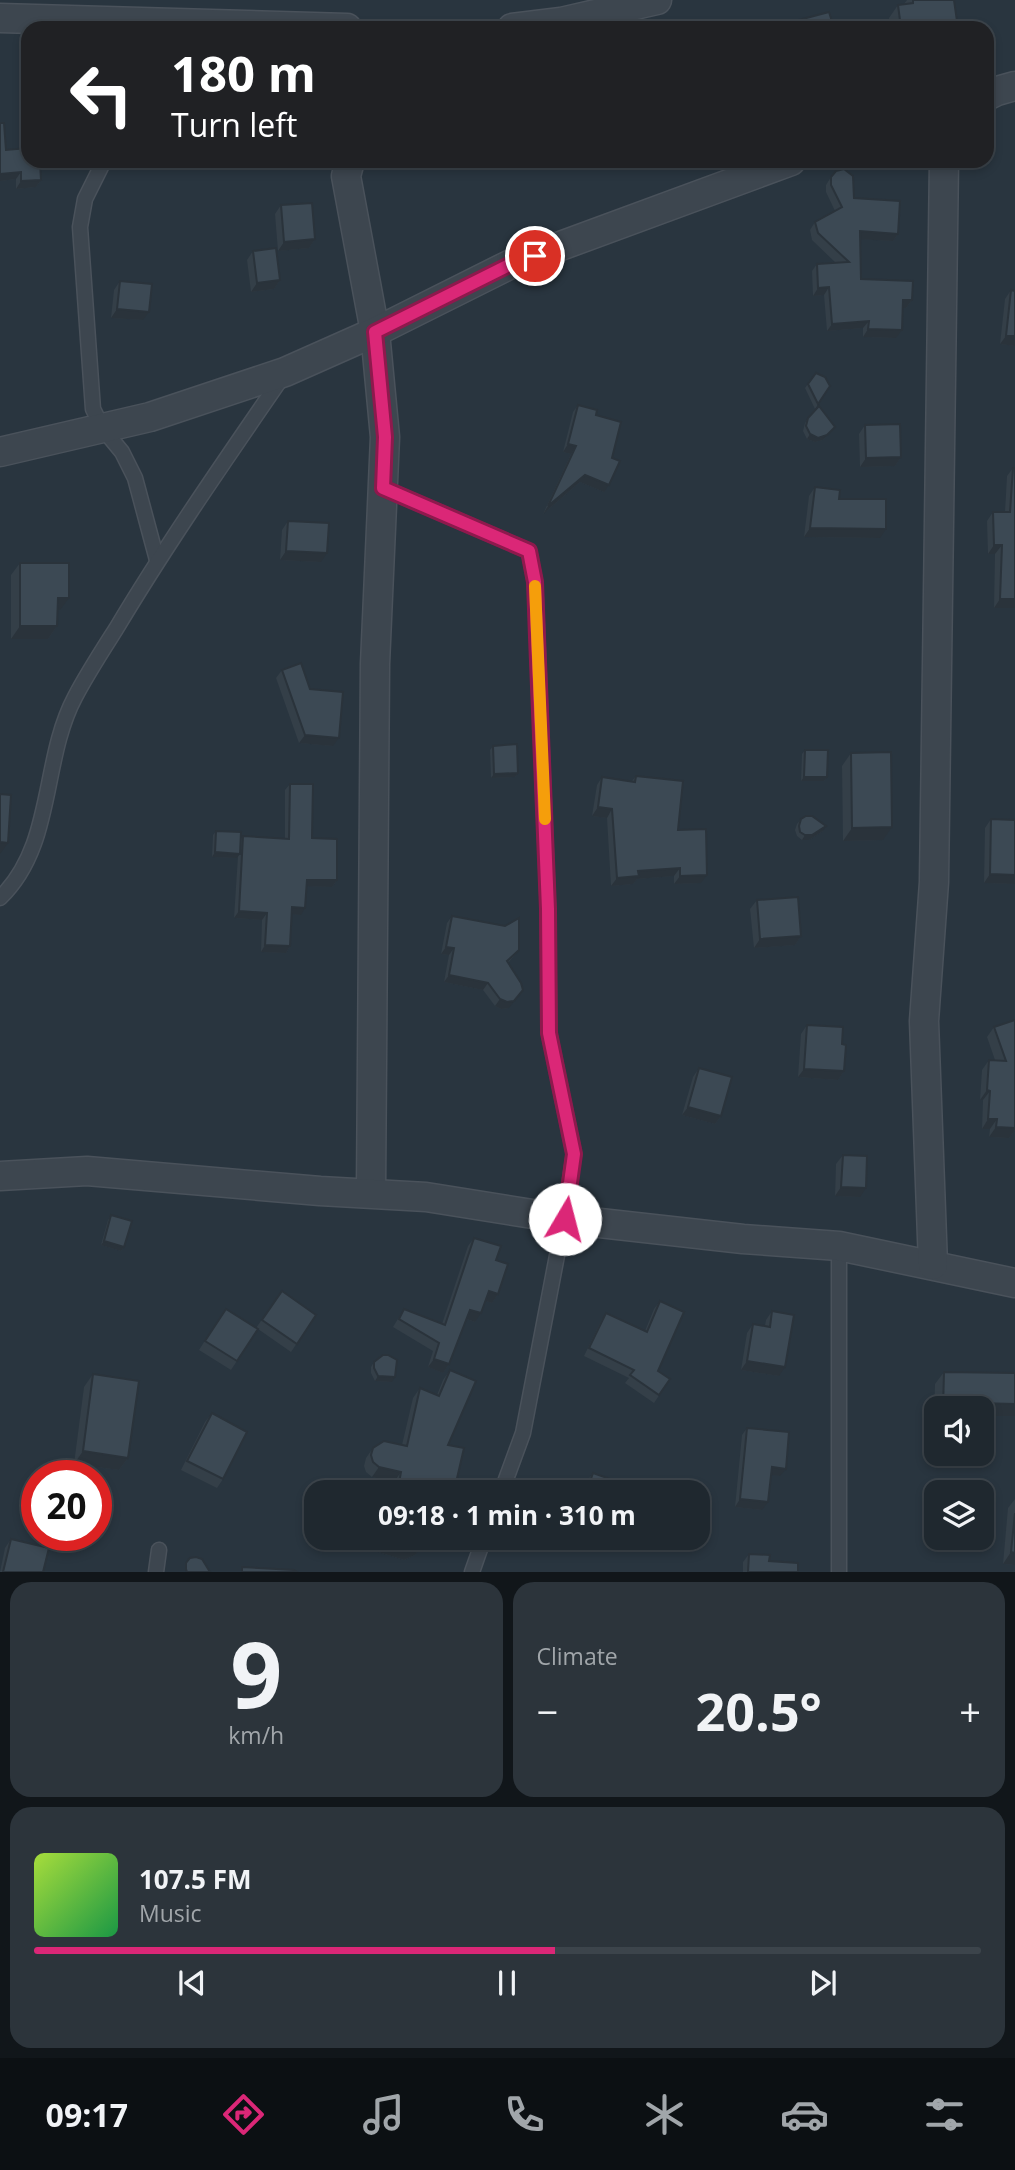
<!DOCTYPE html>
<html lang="en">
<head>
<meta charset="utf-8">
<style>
  body { margin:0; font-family:"Open Sans",sans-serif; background:#2c343b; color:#f1f3f6; height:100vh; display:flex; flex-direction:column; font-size:26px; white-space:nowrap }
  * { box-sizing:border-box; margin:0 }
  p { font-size:23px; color:#a1a6aa }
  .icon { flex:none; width:38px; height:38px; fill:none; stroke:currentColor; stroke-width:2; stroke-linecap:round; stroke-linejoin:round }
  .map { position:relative; height:1572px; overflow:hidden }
  .drawer { display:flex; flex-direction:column; gap:10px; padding:10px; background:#11161a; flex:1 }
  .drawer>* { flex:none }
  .top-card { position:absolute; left:21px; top:21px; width:973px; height:147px; border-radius:21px; box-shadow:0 4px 10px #0003,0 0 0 2px #3c444b; background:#202124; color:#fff; overflow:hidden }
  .buttons { position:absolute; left:924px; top:1396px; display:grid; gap:14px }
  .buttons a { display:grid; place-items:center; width:70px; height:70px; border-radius:14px; background:#1f282f; box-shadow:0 4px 10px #0003,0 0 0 2px #3c444b; font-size:35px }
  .speed { position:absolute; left:21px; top:1460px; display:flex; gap:14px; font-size:35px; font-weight:700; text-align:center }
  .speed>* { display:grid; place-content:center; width:91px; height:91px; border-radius:50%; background:#1f282f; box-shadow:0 4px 10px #0003,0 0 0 2px #3c444b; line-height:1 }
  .speed .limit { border:10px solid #d22; background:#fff; color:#111 }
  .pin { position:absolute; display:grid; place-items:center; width:60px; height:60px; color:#fff; margin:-30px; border:4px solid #fff; border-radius:50%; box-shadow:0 2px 7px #0007 }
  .me { position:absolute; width:77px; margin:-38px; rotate:8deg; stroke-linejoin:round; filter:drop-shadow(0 0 5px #0008) }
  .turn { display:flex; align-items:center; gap:24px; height:147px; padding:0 35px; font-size:32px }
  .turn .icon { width:91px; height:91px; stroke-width:2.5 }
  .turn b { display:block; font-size:49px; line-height:60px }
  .big { font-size:52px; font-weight:700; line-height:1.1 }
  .drawer .widget { flex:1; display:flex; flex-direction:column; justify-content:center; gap:10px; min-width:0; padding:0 24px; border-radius:21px; background:#2c343b }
  .drawer .dial { align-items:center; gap:0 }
  .dial b { font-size:91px; line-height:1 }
  .song { display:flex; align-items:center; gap:21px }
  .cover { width:84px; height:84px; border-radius:10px; background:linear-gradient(135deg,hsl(80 70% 55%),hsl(140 70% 35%)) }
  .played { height:7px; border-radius:4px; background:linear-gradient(90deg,#db2777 55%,#3c444b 55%) }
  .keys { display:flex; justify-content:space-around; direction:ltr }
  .heat { display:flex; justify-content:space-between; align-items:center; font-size:38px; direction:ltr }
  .drawer .tiles { flex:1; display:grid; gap:10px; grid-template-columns:1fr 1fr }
  .widget:last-child { grid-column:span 2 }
  .trip { position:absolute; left:304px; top:1480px; width:406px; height:70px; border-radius:21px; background:#1f282f; box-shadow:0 4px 10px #0003,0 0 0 2px #3c444b; font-weight:700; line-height:70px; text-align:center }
  .tabs { display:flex; height:112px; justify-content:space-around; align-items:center; background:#0c1013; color:#a1a6aa }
  .tabs .icon { width:49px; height:49px }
  .tabs .current { color:#db2777 }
  .tabs b { font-size:32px; color:#f1f3f6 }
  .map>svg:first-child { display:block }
</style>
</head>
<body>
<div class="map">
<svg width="1015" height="1572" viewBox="0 0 1015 1572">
  <rect width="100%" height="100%" fill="#29353f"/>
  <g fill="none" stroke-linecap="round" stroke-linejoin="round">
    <defs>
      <g id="service">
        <polyline points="104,161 85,199 80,227 93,409 103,429 122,452 135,478 157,560"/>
        <polyline points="383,488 529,551 535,582 548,909 549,1033 574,1154 564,1219 523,1433 501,1493"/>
        <path d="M0,898C55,845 41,761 75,697C87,674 102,651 116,629C168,542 226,459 283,376"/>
        <polyline points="156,1572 159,1550"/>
        <polyline points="472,1572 484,1538"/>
        <polyline points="839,1572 839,1246"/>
      </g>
      <g id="minor">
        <polyline points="0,18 347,28"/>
        <polyline points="512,28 561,22 657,0"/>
        <polyline points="987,96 997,91 1015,86"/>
        <polyline points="350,161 346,176 375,332 385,437 375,664 371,1192"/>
        <polyline points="0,452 150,417 285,372 375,332 509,265 791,161"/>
        <polyline points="0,1176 87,1171 320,1191 426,1197 564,1219 743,1239 839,1246 1015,1283"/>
        <polyline points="933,1265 924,1021 934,882 944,161"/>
      </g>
    </defs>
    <use href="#service" stroke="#4a525b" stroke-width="17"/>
    <use href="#minor" stroke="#4a525b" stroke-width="31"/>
    <use href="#service" stroke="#3d464f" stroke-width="14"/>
    <use href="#minor" stroke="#3d464f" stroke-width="28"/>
  </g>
  <g fill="#343f48">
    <polygon points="907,0 946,0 958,28 890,28 889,18 898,5 904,4"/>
    <polygon points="795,21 834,28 790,28"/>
    <polygon points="0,123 6,150 41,180 36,187 16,189 16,179 0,181"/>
    <polygon points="831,177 854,198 898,234 893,241 860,239 861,279 912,300 906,308 903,308 896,338 863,337 863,328 827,331 824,295 813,296 812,271 817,264 836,263 812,240 810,230 815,222 835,211 826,192 826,185"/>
    <polygon points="281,205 315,239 309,248 278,251 275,214"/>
    <polygon points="253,251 280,280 274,289 251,292 247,260"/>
    <polygon points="120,281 143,320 111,318 114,290"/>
    <polygon points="1011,290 1015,291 1015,346 1000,344 1005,299"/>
    <polygon points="816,373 830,386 815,409 805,388"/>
    <polygon points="578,405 596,415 612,458 604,492 580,482 543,514 571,454 563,452 573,412"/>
    <polygon points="808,418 835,427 823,440 815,442 807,439 803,431 805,423"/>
    <polygon points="865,425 901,457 895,466 860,467 859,434"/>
    <polygon points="1013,468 1015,468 1015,608 994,608 995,554 988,554 987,521 993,512 1005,512 1007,476"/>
    <polygon points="815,487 839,499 880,538 804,537 809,496"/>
    <polygon points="288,521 321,562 280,560 282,530"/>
    <polygon points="20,563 60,610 58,610 57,626 48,639 11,639 11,575"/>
    <polygon points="282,670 333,746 299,743 276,678"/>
    <polygon points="493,746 518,773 515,777 491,778 490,750"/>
    <polygon points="805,750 827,777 824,781 801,781 802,754"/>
    <polygon points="851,753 883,840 843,841 842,766"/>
    <polygon points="636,776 678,830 701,883 674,884 674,876 637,879 633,884 611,886 607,818 592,816 597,785 602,777 632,781"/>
    <polygon points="290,784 312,838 337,880 332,887 306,886 301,915 292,914 290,946 286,953 261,952 262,920 234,918 238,856 237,858 212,857 213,835 216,831 240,840 243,836 285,839 285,790"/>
    <polygon points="801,819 823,831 809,840 802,840 797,836 795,830 797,824"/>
    <polygon points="991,819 1015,884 984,883 985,828"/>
    <polygon points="757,900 801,936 795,945 754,948 750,909"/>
    <polygon points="452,916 519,950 508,963 509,1008 501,1009 495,1006 483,990 444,982 449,955 441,954 447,923"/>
    <polygon points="1015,1020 1015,1130 1009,1138 989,1137 990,1129 982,1129 983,1100 980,1100 982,1070 989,1060 995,1060 987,1037 994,1027"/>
    <polygon points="807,1025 842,1044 844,1071 838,1080 798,1077 801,1034"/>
    <polygon points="699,1068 721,1116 715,1124 682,1115 693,1077"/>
    <polygon points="843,1155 860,1197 835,1196 836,1164"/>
    <polygon points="111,1215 124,1247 121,1251 101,1245 108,1220"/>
    <polygon points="474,1238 496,1260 498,1294 492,1303 486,1301 475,1322 466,1319 449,1364 443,1373 428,1367 433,1351 393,1327 404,1309 442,1324 468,1246"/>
    <polygon points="282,1291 316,1315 291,1352 258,1329 231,1370 199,1350 220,1317 256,1328"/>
    <polygon points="660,1301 658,1371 670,1379 654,1403 625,1383 629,1378 584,1356 601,1321 606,1313 645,1331 654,1309"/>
    <polygon points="772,1311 779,1376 741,1370 747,1333 753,1324 765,1326 766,1320"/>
    <polygon points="374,1362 392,1382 375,1381 371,1373 371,1367"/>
    <polygon points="450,1370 448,1445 451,1493 392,1493 394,1482 372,1477 366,1472 364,1466 366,1458 373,1448 402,1445 413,1398 420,1388 437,1395 443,1380"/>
    <polygon points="944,1372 1015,1373 1015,1416 982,1416 982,1409 936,1409 936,1453 933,1453 935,1384"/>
    <polygon points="93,1374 128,1458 119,1470 74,1464 84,1387"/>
    <polygon points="212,1413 223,1479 217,1488 181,1470 205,1422"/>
    <polygon points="747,1428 780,1476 771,1475 762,1510 735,1507 742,1435"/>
    <polygon points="593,1473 608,1493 583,1493 587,1481"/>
    <polygon points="1015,1499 1015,1565 1003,1564 1008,1508"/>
    <polygon points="368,1538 426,1538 415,1555 404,1560 372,1550 366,1542"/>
    <polygon points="11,1539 43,1572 0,1572 5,1548"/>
    <polygon points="749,1554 769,1561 798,1572 743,1572 743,1562"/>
  </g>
  <g fill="#2a333b">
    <polygon points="486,161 514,161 483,166"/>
    <polygon points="21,172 16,179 0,181 0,174"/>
    <polygon points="41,180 36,187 16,189 21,181"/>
    <polygon points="860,231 898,234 893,241 854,239"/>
    <polygon points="315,239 309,248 278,251 284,242"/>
    <polygon points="280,280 274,289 251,292 257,283"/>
    <polygon points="829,287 824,295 813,296 818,288"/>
    <polygon points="903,300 912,300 906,308 898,308"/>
    <polygon points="117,309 149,312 143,320 111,318"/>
    <polygon points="869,321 863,328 827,331 832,324"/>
    <polygon points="868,329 902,330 896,338 863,337"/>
    <polygon points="1006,336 1015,336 1015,346 1000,344"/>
    <polygon points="835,427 823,440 815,442 807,439 810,434"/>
    <polygon points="568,444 576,446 571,454 563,452"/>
    <polygon points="901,457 895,466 860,467 866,458"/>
    <polygon points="585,475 609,485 604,492 580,482 543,514 548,506"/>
    <polygon points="810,528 886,529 880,538 804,537"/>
    <polygon points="994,545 1002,545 995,554 988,554"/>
    <polygon points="286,551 327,553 321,562 280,560"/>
    <polygon points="58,598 69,598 60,610 49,610"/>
    <polygon points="1000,599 1015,599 1015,608 994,608"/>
    <polygon points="20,626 57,626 48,639 11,639"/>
    <polygon points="305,735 339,738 333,746 299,743"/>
    <polygon points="518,773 515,777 491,778 494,774"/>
    <polygon points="804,777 827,777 824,781 801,781"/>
    <polygon points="598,807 612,809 607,818 592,816"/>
    <polygon points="826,826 823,831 809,840 802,840 805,835"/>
    <polygon points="892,827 883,840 843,841 852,828"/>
    <polygon points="0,842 8,843 0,854"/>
    <polygon points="215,852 240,854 237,858 212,857"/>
    <polygon points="680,868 674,876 637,879 633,884 611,886 617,878 638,871"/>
    <polygon points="990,874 1015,875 1015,884 984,883"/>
    <polygon points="707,875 701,883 674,884 680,876"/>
    <polygon points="307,880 337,880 332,887 302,886"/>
    <polygon points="292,907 305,908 301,915 288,914"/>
    <polygon points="239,911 267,913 262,920 234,918"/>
    <polygon points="801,936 795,945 754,948 760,939"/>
    <polygon points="265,945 290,946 286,953 261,952"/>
    <polygon points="446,947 454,948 449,955 441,954"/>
    <polygon points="449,975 488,983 483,990 444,982"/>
    <polygon points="523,990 509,1008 501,1009 495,1006 500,999"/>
    <polygon points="804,1069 844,1071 838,1080 798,1077"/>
    <polygon points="987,1090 990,1091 983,1100 980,1100"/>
    <polygon points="688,1107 721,1116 715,1124 682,1115"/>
    <polygon points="988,1119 997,1119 990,1129 982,1129"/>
    <polygon points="996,1127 1015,1128 1015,1130 1009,1138 989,1137"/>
    <polygon points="841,1187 866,1188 860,1197 835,1196"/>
    <polygon points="104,1241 124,1247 121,1251 101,1245"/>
    <polygon points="489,1291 498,1294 492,1303 483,1300"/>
    <polygon points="470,1310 481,1313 475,1322 464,1318"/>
    <polygon points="434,1359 449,1364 443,1373 428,1367"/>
    <polygon points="747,1361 785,1367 779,1376 741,1370"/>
    <polygon points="378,1376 395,1377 392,1382 375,1381"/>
    <polygon points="976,1403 1015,1404 1015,1416 982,1416 982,1409 972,1409"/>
    <polygon points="83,1451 128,1458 119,1470 74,1464"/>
    <polygon points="379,1467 401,1472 394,1482 372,1477"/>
    <polygon points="772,1467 786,1469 780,1476 767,1475"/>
    <polygon points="740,1499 768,1502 762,1510 735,1507"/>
    <polygon points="379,1540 422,1545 415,1555 404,1560 372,1550"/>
    <polygon points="1011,1552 1015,1553 1015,1565 1003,1564"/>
  </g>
  <g fill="#3c4954" stroke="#2a333b" stroke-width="2">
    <polygon points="913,0 954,0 958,28 901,28 898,5 913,3"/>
    <polygon points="829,12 834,28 797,28 795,21"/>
    <polygon points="0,123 4,123 6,150 28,148 28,161 40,161 41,180 21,181 21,172 0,174"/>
    <polygon points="844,169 853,176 854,198 900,201 898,234 860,231 861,279 913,281 912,300 903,300 902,330 868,329 869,321 832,324 829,287 818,288 817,264 849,262 818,233 815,222 842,207 831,185 831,177 836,171"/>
    <polygon points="312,203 315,239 284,242 281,205"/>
    <polygon points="276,248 280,280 257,283 253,251"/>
    <polygon points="120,281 152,284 149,312 117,309"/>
    <polygon points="1011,290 1015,291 1015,336 1006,336"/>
    <polygon points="816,373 825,377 830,386 818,404 808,384"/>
    <polygon points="578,405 597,410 596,415 621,422 612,458 620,461 609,485 585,475 548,506 576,446 568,444"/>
    <polygon points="819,406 835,427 827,435 818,438 810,434 806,426 808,418"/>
    <polygon points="900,424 901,457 866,458 865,425"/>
    <polygon points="1013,468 1015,468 1015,599 1000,599 1002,545 994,545 993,512 1010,512"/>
    <polygon points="815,487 840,490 839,499 886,499 886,529 810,528"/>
    <polygon points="288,521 329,523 327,553 286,551"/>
    <polygon points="20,563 69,563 69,598 58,598 57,626 20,626"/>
    <polygon points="301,663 310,689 343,692 339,738 305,735 282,670"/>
    <polygon points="517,744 518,773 494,774 493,746"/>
    <polygon points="805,750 828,750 827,777 804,777"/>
    <polygon points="891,752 892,827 852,828 851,753"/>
    <polygon points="636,776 683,781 678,830 706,829 707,875 680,876 680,868 638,871 639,876 617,878 612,809 598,807 602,777 635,782"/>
    <polygon points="290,784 313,784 312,838 337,839 337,880 307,880 305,908 292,907 290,946 265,945 267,913 239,911 243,836 289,839"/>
    <polygon points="0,794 11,795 8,843 0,842"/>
    <polygon points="806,816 812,816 826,826 812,835 805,835 800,832 799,826 801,819"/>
    <polygon points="991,819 1015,820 1015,875 990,874"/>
    <polygon points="216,831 241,832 240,854 215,852"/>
    <polygon points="798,897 801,936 760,939 757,900"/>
    <polygon points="452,916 505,926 519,918 519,950 507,961 521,983 523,990 514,1001 507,1002 500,999 488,983 449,975 454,948 446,947"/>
    <polygon points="1015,1020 1015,1128 996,1127 997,1119 988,1119 990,1091 987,1090 989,1060 1006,1061 994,1027"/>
    <polygon points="807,1025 843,1027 842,1044 846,1045 844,1071 804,1069"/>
    <polygon points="699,1068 732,1077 721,1116 688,1107"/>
    <polygon points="843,1155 867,1156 866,1188 841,1187"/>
    <polygon points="111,1215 132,1221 124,1247 104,1241"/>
    <polygon points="474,1238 501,1246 496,1260 508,1264 498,1294 489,1291 481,1313 470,1310 449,1364 434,1359 439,1343 399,1319 404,1309 445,1325"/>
    <polygon points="282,1291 316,1315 297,1344 262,1320"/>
    <polygon points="660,1301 684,1312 658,1371 670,1379 659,1395 630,1375 634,1370 589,1348 606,1313 647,1332"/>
    <polygon points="226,1309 258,1329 237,1361 205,1341"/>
    <polygon points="772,1311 794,1315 785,1367 747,1361 753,1324 770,1327"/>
    <polygon points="383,1355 388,1355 397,1360 395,1377 378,1376 374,1368 374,1362"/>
    <polygon points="450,1370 476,1381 448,1445 464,1448 455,1487 451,1493 397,1493 401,1472 379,1467 373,1462 371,1455 373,1448 384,1441 407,1446 420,1388 439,1396"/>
    <polygon points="944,1372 1015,1373 1015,1404 976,1403 976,1409 943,1409"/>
    <polygon points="93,1374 139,1381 128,1458 83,1451"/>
    <polygon points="212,1413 247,1432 223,1479 187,1461"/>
    <polygon points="747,1428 789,1432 786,1469 772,1467 768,1502 740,1499"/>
    <polygon points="593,1473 613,1480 608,1493 586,1493"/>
    <polygon points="1015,1513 1015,1553 1011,1552"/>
    <polygon points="378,1538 426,1538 422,1545 411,1550 379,1540"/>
    <polygon points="11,1539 49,1548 43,1572 3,1572"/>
    <polygon points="749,1554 770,1555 769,1561 798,1563 798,1572 748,1572"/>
    <polygon points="196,1557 202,1559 210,1572 187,1572 186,1569 186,1563 190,1558"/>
    <polygon points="242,1567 294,1570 297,1572 242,1572"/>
  </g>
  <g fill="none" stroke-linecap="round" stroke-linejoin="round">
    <defs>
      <polyline id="route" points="535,256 509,265 375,332 385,437 383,488 529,551 535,582 537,637 548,909 549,1033 574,1154 565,1219"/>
    </defs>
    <use href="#route" stroke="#8e194d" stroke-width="18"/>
    <use href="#route" stroke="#db2777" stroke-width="12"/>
    <polyline stroke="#f59e0b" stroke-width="12" points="535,586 545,819"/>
  </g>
</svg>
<div class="buttons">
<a><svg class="icon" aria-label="sound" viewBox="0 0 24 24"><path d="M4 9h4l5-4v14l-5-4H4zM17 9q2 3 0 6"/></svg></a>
<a><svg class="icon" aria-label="layers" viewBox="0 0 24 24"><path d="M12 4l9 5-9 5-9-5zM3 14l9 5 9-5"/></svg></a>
</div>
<div class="speed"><div class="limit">20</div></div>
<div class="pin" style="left:535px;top:256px;background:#d93025"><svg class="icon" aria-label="arrive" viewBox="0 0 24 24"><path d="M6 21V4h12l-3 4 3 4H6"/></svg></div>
<svg class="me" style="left:565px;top:1219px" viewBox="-20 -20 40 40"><circle r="19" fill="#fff"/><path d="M0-13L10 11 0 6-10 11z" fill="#db2777"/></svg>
<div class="trip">09:18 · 1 min · 310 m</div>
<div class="top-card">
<div class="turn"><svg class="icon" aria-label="left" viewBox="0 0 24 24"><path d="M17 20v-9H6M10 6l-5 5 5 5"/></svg><div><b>180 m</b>Turn left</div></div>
</div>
</div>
<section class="drawer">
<div class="tiles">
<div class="widget dial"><b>9</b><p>km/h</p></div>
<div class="widget"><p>Climate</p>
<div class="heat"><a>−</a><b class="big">20.5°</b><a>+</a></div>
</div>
<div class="widget">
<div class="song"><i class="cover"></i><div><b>107.5 FM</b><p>Music</p></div></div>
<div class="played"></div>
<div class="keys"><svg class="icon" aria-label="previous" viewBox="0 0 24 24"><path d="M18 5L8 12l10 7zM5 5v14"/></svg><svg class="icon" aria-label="pause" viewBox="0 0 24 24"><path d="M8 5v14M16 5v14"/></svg><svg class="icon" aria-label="next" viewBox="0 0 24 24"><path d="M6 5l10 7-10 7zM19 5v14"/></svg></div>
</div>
</div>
</section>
<nav class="tabs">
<b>09:17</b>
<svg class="icon current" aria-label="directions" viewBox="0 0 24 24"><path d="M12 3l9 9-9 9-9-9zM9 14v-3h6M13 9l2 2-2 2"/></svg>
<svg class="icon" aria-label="music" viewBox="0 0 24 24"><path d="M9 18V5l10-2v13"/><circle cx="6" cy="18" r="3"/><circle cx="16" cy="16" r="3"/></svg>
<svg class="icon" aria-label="phone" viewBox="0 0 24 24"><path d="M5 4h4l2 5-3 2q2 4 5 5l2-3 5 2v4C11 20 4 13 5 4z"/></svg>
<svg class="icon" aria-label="climate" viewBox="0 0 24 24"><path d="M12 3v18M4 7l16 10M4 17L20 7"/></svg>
<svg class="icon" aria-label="car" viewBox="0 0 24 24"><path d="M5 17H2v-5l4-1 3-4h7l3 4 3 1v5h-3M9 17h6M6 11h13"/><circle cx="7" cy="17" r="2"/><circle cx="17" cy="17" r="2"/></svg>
<svg class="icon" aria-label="filters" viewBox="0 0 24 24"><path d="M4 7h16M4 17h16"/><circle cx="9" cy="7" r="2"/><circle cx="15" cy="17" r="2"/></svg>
</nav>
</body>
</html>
